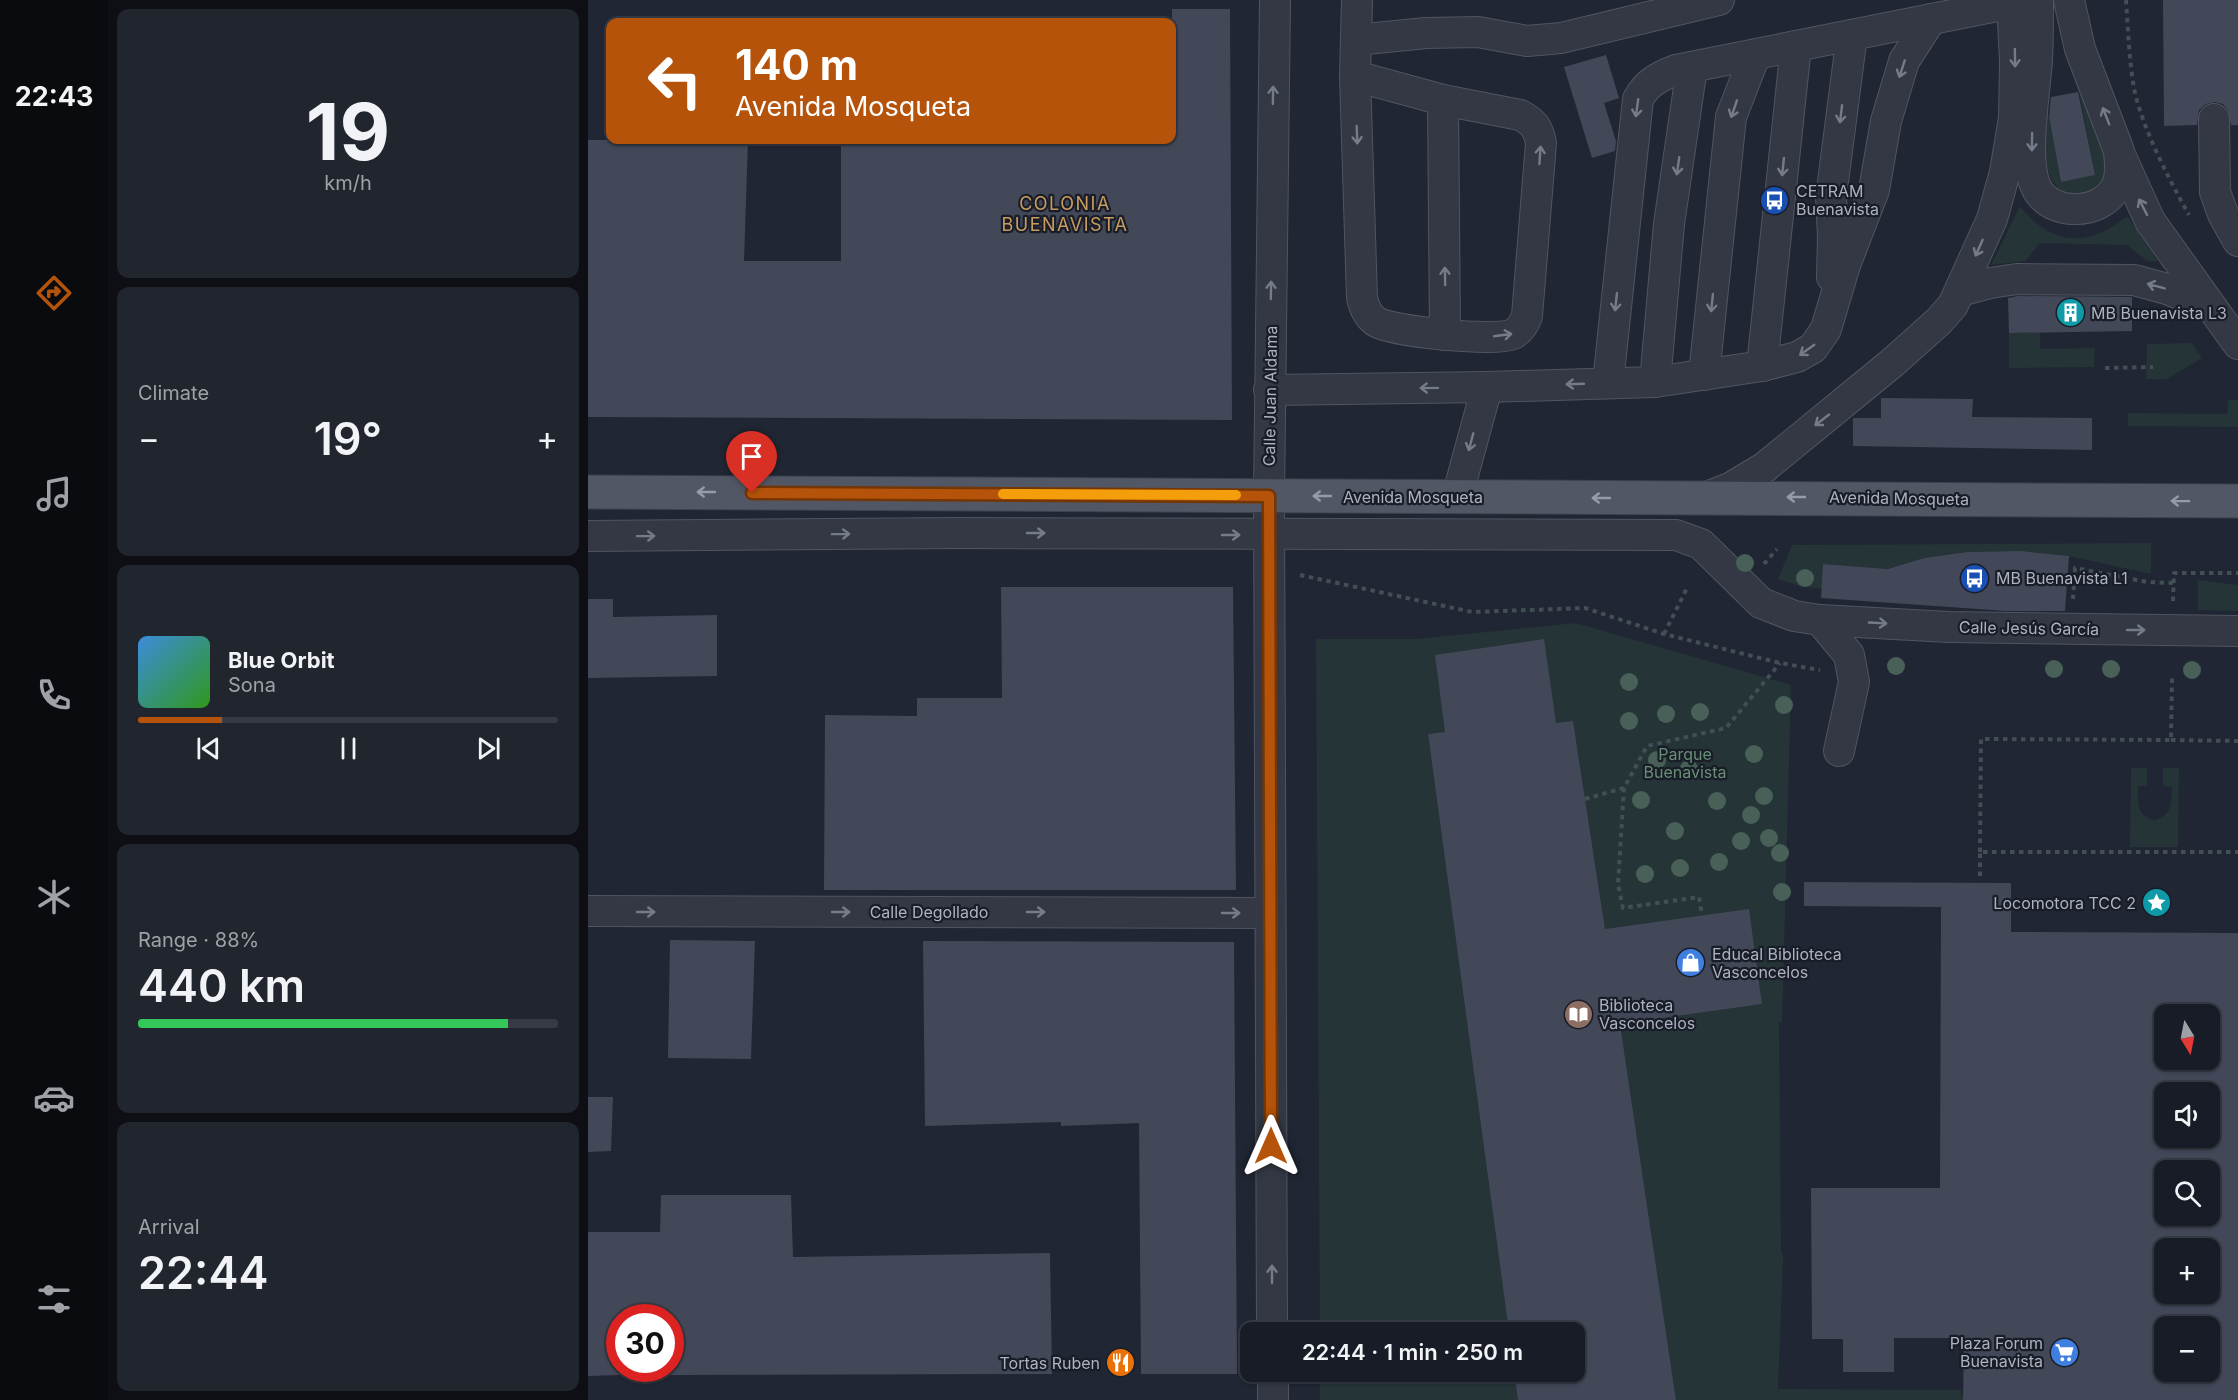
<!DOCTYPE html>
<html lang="en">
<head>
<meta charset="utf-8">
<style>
  body { margin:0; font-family:Inter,sans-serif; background:#21252e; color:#f1f3f6; height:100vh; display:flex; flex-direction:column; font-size:22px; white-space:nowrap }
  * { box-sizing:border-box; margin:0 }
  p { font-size:20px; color:#9fa1a7 }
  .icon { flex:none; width:33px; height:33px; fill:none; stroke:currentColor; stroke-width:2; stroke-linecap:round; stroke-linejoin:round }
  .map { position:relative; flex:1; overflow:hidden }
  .drawer { display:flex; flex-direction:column; gap:9px; padding:9px; background:#0d0f15; width:480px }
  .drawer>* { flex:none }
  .top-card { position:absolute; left:18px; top:18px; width:570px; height:126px; border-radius:12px; box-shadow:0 2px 4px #0004,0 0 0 2px #363a43; background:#b45309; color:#fff; overflow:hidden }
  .needle { width:39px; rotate:170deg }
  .buttons { position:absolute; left:1566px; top:1004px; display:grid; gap:12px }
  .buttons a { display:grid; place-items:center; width:66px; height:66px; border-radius:12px; background:#181c26; box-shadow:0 2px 4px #0004,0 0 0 2px #363a43; font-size:30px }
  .speed { position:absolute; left:18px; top:1304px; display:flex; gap:12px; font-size:30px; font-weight:700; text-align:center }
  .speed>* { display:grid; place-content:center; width:78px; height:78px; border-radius:50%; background:#181c26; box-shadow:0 2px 4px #0004,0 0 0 2px #363a43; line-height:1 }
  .speed .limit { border:9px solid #d22; background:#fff; color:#111 }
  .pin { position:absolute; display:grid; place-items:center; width:51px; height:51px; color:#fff; margin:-62px -26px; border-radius:50% 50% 50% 0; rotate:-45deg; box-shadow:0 0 6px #0007 }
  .pin .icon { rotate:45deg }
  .me { position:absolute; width:66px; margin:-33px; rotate:0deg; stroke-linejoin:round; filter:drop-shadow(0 0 4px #0008) }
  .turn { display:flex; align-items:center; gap:21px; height:126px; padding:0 30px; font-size:27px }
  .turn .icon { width:78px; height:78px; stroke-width:2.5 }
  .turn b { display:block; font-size:42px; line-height:51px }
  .big { font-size:45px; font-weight:600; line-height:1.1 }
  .drawer .card { flex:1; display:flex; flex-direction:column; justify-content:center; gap:9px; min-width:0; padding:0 21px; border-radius:12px; background:#21252e }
  .drawer .dial { align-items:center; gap:0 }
  .dial b { font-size:78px; line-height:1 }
  .song { display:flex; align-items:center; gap:18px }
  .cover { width:72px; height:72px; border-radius:9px; background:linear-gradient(135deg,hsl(210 70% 55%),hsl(110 70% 35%)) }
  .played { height:6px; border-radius:3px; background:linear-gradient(90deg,#b45309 20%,#363a43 20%) }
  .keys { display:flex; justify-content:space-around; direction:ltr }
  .heat { display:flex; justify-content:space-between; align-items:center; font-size:33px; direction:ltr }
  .charge { height:9px; border-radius:4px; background:linear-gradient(90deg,#34c759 88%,#363a43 0) }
  .trip { position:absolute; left:652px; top:1322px; width:345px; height:60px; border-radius:12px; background:#181c26; box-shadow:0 2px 4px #0004,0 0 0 2px #363a43; font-weight:600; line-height:60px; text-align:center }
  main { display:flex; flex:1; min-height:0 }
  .dock { display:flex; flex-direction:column; width:108px; justify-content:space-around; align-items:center; background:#0a0b0f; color:#9fa1a7 }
  .dock .icon { width:42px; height:42px }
  .dock .selected { color:#b45309 }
  .dock b { font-size:27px; color:#f1f3f6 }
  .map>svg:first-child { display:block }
</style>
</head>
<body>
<main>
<nav class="dock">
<b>22:43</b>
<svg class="icon selected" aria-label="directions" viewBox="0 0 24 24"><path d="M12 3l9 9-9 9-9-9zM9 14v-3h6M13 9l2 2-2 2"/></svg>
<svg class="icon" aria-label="music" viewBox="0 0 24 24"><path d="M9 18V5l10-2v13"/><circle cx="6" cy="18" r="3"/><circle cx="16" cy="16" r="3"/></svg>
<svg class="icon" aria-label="phone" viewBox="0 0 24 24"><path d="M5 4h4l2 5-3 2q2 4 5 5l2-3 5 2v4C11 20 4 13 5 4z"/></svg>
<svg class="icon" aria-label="climate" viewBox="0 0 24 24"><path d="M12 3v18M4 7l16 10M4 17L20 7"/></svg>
<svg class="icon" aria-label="car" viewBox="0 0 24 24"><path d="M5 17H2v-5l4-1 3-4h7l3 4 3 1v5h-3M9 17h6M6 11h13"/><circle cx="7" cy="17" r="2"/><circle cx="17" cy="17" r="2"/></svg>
<svg class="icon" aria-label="filters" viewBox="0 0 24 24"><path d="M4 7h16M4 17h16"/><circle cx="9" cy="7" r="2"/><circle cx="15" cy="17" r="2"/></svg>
</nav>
<section class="drawer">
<div class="card dial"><b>19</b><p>km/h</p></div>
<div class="card"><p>Climate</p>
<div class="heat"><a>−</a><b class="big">19°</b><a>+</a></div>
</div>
<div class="card">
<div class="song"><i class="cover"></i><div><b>Blue Orbit</b><p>Sona</p></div></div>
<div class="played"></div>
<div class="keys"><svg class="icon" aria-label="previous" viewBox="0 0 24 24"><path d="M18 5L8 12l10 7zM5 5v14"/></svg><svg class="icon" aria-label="pause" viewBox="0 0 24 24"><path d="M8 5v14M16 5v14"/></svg><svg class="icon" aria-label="next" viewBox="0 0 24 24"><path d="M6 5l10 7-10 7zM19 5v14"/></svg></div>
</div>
<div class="card"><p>Range · 88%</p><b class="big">440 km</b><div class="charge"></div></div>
<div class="card"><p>Arrival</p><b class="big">22:44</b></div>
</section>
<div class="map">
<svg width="1650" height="1400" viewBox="0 0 1650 1400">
  <rect width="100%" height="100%" fill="#202633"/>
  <g fill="#253437">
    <path d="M1491,92C1499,111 1519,145 1518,165C1516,199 1476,208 1462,176C1455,160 1458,117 1457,98L1473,182L1507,175Z"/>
    <path d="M1432,206C1462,245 1501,249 1539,216L1570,261L1563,262L1558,260L1539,245L1452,243L1437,261L1403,265Z"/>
    <polygon points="1421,333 1452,333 1452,349 1507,348 1506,367 1421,368"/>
    <polygon points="1604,343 1614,358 1579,379 1558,379 1559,344"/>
    <polygon points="1640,400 1650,400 1650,427 1540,426 1540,413 1639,414"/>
    <polygon points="1563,543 1563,574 1481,556 1433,551 1379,552 1336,558 1300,569 1236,564 1234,589 1212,586 1190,579 1204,545"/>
    <polygon points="1610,580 1650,585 1650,611 1610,610"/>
    <polygon points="988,623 1203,685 1194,1022 1191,1023 1193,1250 1195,1258 1190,1389 1373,1390 1373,1397 1376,1397 1376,1400 1088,1400 1032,1024 1174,1004 1161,910 1017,929 985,721 968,723 848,655 857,732 840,735 921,1332 732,1332 728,639 828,639"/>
    <path d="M1543,768H1559V786H1550C1550,803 1548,816 1567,820C1585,815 1583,803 1584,787L1575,786V768H1591L1590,847H1542Z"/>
    <polygon points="732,1371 926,1371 930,1400 732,1400"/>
  </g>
  <g fill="#424858" fill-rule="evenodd">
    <polygon points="1575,0 1650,0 1650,125 1643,125 1640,110 1635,104 1626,102 1618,104 1611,110 1609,125 1576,126"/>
    <polygon points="584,9 642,9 644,420 0,417 0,140 160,140 156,261 253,261 253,140 584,140"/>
    <polygon points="1018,55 1031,98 1016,103 1028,141 1027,151 1004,158 976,67"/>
    <polygon points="1490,92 1507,175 1473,182 1461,117 1463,97"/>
    <polygon points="1430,296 1544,297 1544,331 1421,333 1420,298"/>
    <polygon points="1293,398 1385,399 1384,417 1504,418 1504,450 1265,446 1265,418 1293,418"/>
    <polygon points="1433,551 1481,556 1477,611 1418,611 1233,598 1235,564 1300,569 1336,558 1379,552"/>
    <polygon points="413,587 645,587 648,890 236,890 237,715 329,716 329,698 414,698"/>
    <polygon points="0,599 25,599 25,617 129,615 129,676 0,678"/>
    <polygon points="956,639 968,723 985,721 1017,929 1161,909 1174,1004 1032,1024 1088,1400 930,1400 926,1371 987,1371 987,1332 921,1332 840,734 857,732 847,655"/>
    <path d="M1216,882L1423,883V932L1650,933V1400H1375L1376,1338H1306V1372H1255V1339H1224L1223,1188H1352L1353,907L1216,906ZM1576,1014H1622V1059H1576ZM1576,1092H1622V1137H1576ZM1576,1170H1622V1215H1576ZM1576,1248H1622V1293H1576ZM1576,1326H1622V1371H1576Z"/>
    <polygon points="82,940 167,941 163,1059 80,1058"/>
    <polygon points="335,941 646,942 649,1374 553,1374 551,1123 473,1126 473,1122 337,1126"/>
    <polygon points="0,1097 25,1097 23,1151 0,1152"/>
    <polygon points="73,1195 203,1195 205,1257 462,1253 464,1374 82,1375 82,1317 32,1317 32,1375 0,1376 0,1232 72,1232"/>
  </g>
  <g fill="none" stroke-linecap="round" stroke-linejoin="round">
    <defs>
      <g id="minor">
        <path d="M1450,0C1450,20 1450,40 1449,60C1447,92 1435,159 1448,187C1462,217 1513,216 1528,187C1534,175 1532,164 1531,151L1492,49L1481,0"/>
        <polyline points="768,40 838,33 890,32 939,41 973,38 1131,0"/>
        <path d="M767,76L855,100L932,115C946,122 950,128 953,143L939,316C936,323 933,330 925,334C909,342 802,332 787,321C779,315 776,307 774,298L767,76L769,0"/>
        <polyline points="855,100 857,335"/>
        <polyline points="1626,119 1627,192 1635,214 1650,241"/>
        <polyline points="1533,157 1562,221 1650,344"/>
        <polyline points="1244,277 1245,238 1243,197 1264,35"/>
        <polyline points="1372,291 1402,283 1429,279 1546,280 1579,289 1622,307"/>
        <polyline points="1174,366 1208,46"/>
        <polyline points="1116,375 1143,117 1167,55"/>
        <polyline points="1067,382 1081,224 1104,67"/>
        <path d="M1020,383L1050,99C1059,83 1070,77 1088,70L1424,3"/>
        <polyline points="681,390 899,387 1067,382 1174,366 1209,357 1225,348 1238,329 1257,265 1286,190 1298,121 1316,61 1343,19"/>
        <polyline points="869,497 899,387"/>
        <polyline points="1116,498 1142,488 1177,467 1304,363 1351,321 1365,305 1404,219 1417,172 1426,118 1427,62 1424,0"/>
        <polyline points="0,536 372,533 1088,535 1113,544 1173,603 1206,616 1232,620 1361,627 1650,631"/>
        <polyline points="1232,620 1261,655 1266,682 1251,751"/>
        <polyline points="0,911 681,913"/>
        <polyline points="684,1332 681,496 687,0"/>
        <polyline points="685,1371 685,1400"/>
      </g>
      <polyline id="major" points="0,492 1650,501"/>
    </defs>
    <use href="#minor" stroke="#515562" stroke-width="32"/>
    <use href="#major" stroke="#3d414d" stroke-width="35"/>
    <g stroke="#424f54" stroke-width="4" stroke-dasharray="4.5 4.5" stroke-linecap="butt">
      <path d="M1538,0C1540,29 1541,59 1546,88C1554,128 1581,179 1601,215"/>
      <polyline points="1517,368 1565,367"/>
      <polyline points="1176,564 1189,549"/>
      <polyline points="712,575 884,612 997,608 1076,634 1192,663 1232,670"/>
      <polyline points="1485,599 1487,568 1559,582 1586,583"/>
      <polyline points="1585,601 1586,573 1650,573"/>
      <polyline points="1076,634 1100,586"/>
      <polyline points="1583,740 1650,741"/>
      <polyline points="1036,788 1030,884 1035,908 1111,897 1114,915"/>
      <polyline points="997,799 1036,788 1059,746 1138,728 1192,663"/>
      <polyline points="1392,852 1393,739 1583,740 1584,678"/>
      <polyline points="1392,876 1392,852 1650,852"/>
    </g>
    <use href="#minor" stroke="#333844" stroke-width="30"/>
    <use href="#major" stroke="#515764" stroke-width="33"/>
  </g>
  <g fill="#486058">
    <circle cx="1157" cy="563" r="9"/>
    <circle cx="1217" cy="578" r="9"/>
    <circle cx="1308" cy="666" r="9"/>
    <circle cx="1466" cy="669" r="9"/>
    <circle cx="1523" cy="669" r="9"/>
    <circle cx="1604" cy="670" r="9"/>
    <circle cx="1041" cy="682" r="9"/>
    <circle cx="1196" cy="705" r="9"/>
    <circle cx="1112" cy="712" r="9"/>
    <circle cx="1078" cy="714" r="9"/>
    <circle cx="1041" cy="721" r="9"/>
    <circle cx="1166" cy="754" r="9"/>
    <circle cx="1069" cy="760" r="9"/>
    <circle cx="1101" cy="769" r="9"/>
    <circle cx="1176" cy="796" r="9"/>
    <circle cx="1053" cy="800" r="9"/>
    <circle cx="1129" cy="801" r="9"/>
    <circle cx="1163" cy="815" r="9"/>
    <circle cx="1087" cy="831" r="9"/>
    <circle cx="1181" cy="838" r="9"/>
    <circle cx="1153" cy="841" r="9"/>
    <circle cx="1192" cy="853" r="9"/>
    <circle cx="1131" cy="862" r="9"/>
    <circle cx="1092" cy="868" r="9"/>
    <circle cx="1057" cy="874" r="9"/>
    <circle cx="1194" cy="892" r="9"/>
  </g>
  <defs><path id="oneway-shaft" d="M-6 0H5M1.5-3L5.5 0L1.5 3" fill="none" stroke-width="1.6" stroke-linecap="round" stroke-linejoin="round" transform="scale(1.5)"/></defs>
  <g stroke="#767b89">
    <use href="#oneway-shaft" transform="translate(1427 58) rotate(89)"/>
    <use href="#oneway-shaft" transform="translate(1314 69) rotate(108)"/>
    <use href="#oneway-shaft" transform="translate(685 95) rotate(-89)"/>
    <use href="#oneway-shaft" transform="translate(1049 108) rotate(98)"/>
    <use href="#oneway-shaft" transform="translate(1146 109) rotate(109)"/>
    <use href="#oneway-shaft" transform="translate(1253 114) rotate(97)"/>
    <use href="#oneway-shaft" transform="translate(1518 116) rotate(-111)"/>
    <use href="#oneway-shaft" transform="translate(769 135) rotate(88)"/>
    <use href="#oneway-shaft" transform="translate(1444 142) rotate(91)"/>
    <use href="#oneway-shaft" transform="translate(952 155) rotate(-86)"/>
    <use href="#oneway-shaft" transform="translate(1090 166) rotate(98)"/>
    <use href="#oneway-shaft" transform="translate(1195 167) rotate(96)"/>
    <use href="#oneway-shaft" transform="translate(1555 207) rotate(-117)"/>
    <use href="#oneway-shaft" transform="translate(1391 248) rotate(114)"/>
    <use href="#oneway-shaft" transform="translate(857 276) rotate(-91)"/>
    <use href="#oneway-shaft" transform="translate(1568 286) rotate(-165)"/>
    <use href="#oneway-shaft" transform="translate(683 290) rotate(-89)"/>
    <use href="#oneway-shaft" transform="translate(1028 302) rotate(96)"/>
    <use href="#oneway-shaft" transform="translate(1124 303) rotate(96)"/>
    <use href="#oneway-shaft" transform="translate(915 335) rotate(-8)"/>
    <use href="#oneway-shaft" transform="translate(1219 350) rotate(145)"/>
    <use href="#oneway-shaft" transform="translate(987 384) rotate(178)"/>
    <use href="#oneway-shaft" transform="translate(841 388) rotate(179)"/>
    <use href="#oneway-shaft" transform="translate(1234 420) rotate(142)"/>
    <use href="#oneway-shaft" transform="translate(883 442) rotate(105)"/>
    <use href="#oneway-shaft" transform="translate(448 533)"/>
    <use href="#oneway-shaft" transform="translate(253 534) rotate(-1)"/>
    <use href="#oneway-shaft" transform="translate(643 535)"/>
    <use href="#oneway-shaft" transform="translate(58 536) rotate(-1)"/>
    <use href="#oneway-shaft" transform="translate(1290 623) rotate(3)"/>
    <use href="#oneway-shaft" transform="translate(1548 630)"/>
    <use href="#oneway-shaft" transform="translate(58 912)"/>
    <use href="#oneway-shaft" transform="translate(253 912)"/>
    <use href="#oneway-shaft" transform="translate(448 912)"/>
    <use href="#oneway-shaft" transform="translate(643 913)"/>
    <use href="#oneway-shaft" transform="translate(684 1274) rotate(-90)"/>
  </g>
  <g stroke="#969baa">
    <use href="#oneway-shaft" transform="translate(118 492) rotate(-180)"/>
    <use href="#oneway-shaft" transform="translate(734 496) rotate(-180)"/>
    <use href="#oneway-shaft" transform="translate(1208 497) rotate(180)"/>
    <use href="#oneway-shaft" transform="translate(1013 498) rotate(-180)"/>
    <use href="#oneway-shaft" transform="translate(1592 501) rotate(-179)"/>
  </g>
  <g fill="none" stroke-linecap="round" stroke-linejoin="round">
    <defs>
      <polyline id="route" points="164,493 681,496 683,1146"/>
    </defs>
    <use href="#route" stroke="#753606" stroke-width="15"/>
    <use href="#route" stroke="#b45309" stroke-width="10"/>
    <polyline stroke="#f59e0b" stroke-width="10" points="415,494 648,495"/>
  </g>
  <defs>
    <symbol id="bus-disc" viewBox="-11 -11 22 22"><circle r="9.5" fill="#1a4fb4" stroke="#191d28"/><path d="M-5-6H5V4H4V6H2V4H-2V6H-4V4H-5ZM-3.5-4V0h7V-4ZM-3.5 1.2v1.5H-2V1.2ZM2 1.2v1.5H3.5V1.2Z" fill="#fff"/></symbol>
    <symbol id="building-disc" viewBox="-11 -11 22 22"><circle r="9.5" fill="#0f9aa8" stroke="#191d28"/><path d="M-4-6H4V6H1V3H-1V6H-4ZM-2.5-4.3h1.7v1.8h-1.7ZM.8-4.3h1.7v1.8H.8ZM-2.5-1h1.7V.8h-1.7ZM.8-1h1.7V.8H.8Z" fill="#fff"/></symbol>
    <symbol id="sight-disc" viewBox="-11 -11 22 22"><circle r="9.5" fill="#0f9aa8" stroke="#191d28"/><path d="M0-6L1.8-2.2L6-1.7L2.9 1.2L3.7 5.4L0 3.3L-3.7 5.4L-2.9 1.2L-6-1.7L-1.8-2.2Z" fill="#fff"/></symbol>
    <symbol id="shop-disc" viewBox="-11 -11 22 22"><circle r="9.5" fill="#3f7fe0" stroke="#191d28"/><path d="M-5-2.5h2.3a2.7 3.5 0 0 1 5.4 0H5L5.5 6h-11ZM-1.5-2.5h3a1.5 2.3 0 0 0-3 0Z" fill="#fff"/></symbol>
    <symbol id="library-disc" viewBox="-11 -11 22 22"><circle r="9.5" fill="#8d6e63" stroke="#191d28"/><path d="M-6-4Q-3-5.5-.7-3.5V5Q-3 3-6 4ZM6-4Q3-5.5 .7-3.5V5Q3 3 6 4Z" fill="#fff"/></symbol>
    <symbol id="supermarket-disc" viewBox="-11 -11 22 22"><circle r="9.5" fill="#3f7fe0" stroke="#191d28"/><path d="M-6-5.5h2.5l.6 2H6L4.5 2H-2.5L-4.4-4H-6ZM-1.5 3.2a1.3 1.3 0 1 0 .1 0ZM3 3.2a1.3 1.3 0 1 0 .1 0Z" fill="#fff"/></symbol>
    <symbol id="restaurant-disc" viewBox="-11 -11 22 22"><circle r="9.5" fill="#e8710a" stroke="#191d28"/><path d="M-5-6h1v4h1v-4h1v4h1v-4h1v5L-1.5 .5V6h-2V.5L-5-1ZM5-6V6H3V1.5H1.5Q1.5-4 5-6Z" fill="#fff"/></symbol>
  </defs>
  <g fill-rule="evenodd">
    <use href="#bus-disc" x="1170" y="184" width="33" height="33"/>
    <use href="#building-disc" x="1466" y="296" width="33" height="33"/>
    <use href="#bus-disc" x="1370" y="562" width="33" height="33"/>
    <use href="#sight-disc" x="1552" y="886" width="33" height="33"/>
    <use href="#shop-disc" x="1086" y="946" width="33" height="33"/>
    <use href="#library-disc" x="974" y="998" width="33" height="33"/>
    <use href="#supermarket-disc" x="1460" y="1336" width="33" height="33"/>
    <use href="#restaurant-disc" x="516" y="1346" width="33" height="33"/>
  </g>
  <g text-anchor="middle" stroke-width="4.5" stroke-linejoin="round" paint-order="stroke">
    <g font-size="16" fill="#adb2c1" stroke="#191d28" text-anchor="start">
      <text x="1208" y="197">CETRAM<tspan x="1208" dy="18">Buenavista</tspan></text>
      <text x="1503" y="319">MB Buenavista L3</text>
      <text x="1408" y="584">MB Buenavista L1</text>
      <text x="1548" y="909" text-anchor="end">Locomotora TCC 2</text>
      <text x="1124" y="960">Educal Biblioteca<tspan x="1124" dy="18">Vasconcelos</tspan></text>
      <text x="1011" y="1011">Biblioteca<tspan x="1011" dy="18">Vasconcelos</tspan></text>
      <text x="1455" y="1349" text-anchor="end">Plaza Forum<tspan x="1455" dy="18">Buenavista</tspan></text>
      <text x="512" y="1369" text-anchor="end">Tortas Ruben</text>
    </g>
    <g font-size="16" fill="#adb2c1" stroke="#191d28">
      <text transform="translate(682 396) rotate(-89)" y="6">Calle Juan Aldama</text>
      <text x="825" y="503">Avenida Mosqueta</text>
      <text transform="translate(1311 498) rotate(1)" y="6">Avenida Mosqueta</text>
      <text transform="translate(1441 628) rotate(1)" y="6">Calle Jesús García</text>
      <text x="341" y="918">Calle Degollado</text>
    </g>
    <g font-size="16" fill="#688f76" stroke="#191d28">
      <text x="1097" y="760">Parque<tspan x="1097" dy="18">Buenavista</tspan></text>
    </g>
    <g font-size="18" letter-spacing="1.5" fill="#c89c61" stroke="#191d28">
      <text x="477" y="210">COLONIA<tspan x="477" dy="21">BUENAVISTA</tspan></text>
    </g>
  </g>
</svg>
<div class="buttons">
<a><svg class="needle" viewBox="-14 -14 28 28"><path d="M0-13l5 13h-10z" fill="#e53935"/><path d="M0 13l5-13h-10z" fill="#9fa1a7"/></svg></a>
<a><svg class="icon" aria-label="sound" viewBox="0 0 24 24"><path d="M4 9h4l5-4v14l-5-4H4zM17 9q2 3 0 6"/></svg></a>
<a><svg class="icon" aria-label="search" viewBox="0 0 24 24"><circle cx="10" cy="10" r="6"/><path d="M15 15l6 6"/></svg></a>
<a>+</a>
<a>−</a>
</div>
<div class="speed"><div class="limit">30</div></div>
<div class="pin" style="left:164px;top:493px;background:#d93025"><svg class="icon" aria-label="arrive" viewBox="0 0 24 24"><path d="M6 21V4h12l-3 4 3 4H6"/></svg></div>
<svg class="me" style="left:683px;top:1146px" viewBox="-20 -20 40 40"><path d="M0-17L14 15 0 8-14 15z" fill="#b45309" stroke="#fff" stroke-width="4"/></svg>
<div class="trip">22:44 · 1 min · 250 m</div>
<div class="top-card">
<div class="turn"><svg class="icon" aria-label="left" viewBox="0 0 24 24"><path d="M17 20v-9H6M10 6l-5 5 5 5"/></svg><div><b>140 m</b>Avenida Mosqueta</div></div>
</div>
</div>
</main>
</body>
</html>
